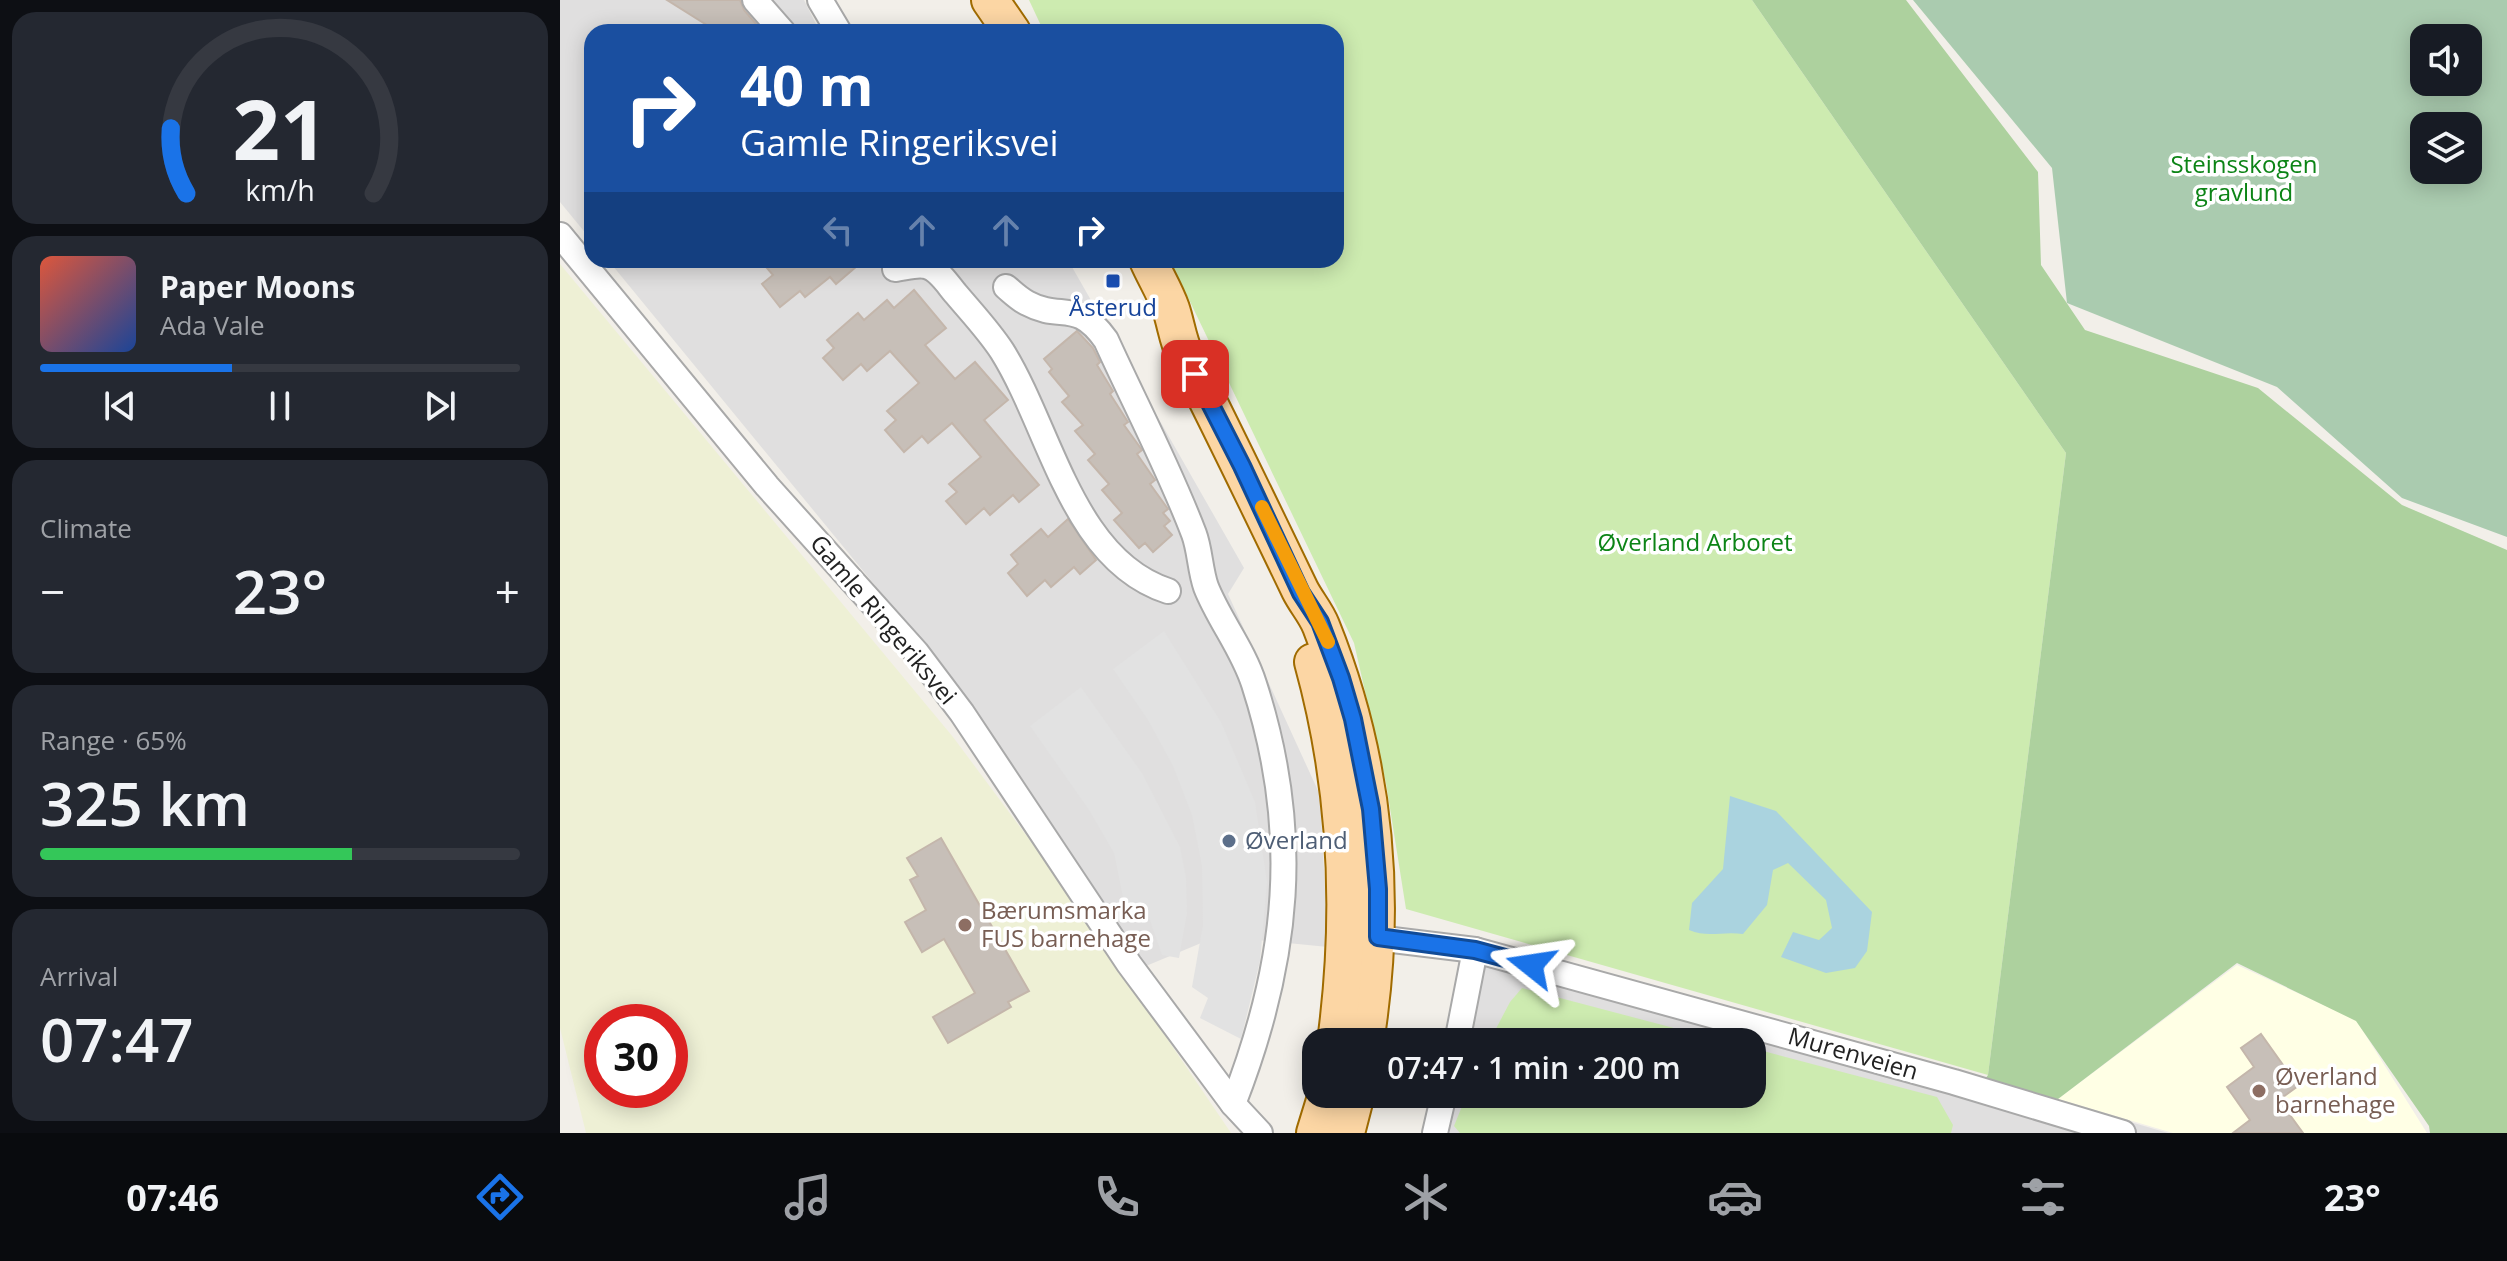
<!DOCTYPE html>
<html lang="en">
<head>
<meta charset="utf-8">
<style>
  body { margin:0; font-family:"Open Sans",sans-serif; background:#242831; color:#f1f3f6; height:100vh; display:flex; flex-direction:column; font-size:30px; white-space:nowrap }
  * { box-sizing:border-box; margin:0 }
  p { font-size:26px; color:#9ea1a6 }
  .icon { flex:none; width:44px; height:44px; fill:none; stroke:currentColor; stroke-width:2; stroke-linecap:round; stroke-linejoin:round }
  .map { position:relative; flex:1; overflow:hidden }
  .side { display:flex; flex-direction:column; gap:12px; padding:12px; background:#0d0f14; width:560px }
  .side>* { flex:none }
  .top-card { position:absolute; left:24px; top:24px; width:760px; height:244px; border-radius:24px; box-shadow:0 4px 20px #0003; background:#1a4fa0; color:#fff; overflow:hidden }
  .controls { position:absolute; left:1850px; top:24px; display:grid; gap:16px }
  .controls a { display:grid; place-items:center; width:72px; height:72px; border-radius:16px; background:#171b24; box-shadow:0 4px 20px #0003; font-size:40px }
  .speed { position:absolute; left:24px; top:1004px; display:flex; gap:16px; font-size:40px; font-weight:700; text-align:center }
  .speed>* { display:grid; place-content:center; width:104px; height:104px; border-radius:50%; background:#171b24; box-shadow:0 4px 20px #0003; line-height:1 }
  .speed .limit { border:12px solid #d22; background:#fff; color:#111 }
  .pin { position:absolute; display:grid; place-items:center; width:68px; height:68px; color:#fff; margin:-34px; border-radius:16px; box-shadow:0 4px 12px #0006 }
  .me { position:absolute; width:88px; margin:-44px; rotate:285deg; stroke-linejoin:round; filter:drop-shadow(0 0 6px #0008) }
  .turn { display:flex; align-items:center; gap:28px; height:168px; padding:0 24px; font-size:36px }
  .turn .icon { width:104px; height:104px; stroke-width:2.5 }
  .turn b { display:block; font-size:56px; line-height:68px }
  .lanes { display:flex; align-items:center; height:76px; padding:0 24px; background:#0003; justify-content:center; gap:40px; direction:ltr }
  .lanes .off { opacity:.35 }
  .big { font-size:60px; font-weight:600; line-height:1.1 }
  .side .widget { flex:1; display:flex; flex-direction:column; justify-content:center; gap:12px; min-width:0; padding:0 28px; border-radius:24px; background:#242831 }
  .side .dial { align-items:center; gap:0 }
  .dial svg { height:208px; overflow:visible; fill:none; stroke:#363941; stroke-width:7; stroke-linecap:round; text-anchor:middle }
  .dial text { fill:#f1f3f6; stroke:none }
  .song { display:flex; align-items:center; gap:24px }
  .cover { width:96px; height:96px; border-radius:12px; background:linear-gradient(135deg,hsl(10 70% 55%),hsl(220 70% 35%)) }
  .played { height:8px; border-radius:4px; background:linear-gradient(90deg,#1a73e8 40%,#363941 40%) }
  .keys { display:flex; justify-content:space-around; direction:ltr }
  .heat { display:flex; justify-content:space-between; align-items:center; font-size:44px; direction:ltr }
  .charge { height:12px; border-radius:6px; background:linear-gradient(90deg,#34c759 65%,#363941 0) }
  .trip { position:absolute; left:742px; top:1028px; width:464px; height:80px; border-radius:24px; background:#171b24; box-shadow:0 4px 20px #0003; font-weight:600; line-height:80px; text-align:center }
  .tab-bar { display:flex; height:128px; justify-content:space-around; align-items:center; background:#090b0e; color:#9ea1a6 }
  .tab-bar .icon { width:56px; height:56px }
  .tab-bar .on { color:#1a73e8 }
  .tab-bar b { font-size:36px; color:#f1f3f6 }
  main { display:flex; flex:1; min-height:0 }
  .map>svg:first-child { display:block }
</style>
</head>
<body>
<main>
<section class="side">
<div class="widget dial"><svg viewBox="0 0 100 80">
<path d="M14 69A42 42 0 1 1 86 69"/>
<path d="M14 69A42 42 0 0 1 8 44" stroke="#1a73e8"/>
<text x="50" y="56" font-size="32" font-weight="700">21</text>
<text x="50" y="72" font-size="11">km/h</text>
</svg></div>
<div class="widget">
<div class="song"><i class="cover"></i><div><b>Paper Moons</b><p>Ada Vale</p></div></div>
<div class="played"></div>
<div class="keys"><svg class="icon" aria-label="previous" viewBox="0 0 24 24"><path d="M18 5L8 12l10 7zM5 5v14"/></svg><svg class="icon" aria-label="pause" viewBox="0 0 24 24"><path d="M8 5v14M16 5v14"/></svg><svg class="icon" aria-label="next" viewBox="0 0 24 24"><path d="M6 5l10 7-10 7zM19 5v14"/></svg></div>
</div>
<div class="widget"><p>Climate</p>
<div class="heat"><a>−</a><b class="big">23°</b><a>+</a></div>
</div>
<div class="widget"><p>Range · 65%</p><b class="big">325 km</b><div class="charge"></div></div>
<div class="widget"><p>Arrival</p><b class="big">07:47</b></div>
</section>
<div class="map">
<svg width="1947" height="1133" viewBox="0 0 1947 1133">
  <rect width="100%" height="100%" fill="#f2efe9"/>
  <g fill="#e0dfdf">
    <polygon points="0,0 244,0 260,32 32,32 32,241 0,202"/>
    <polygon points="48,260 508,260 684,568 668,594 760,795 768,947 658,936 586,966 336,611"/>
    <polygon points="915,950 1480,1115 1502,1102 1608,1133 881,1133 889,1094 1192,1094 1192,1042 899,1042"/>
  </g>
  <polygon fill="#ffffe5" points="1677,965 1796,1020 1867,1133 1613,1133 1498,1099"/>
  <path fill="#eef0d5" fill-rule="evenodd" d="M0,264L393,737L501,882L671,1133H26L0,1028ZM42,1022H110V1090H42Z"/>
  <g fill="#cdebb0">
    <polygon points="469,0 1192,0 1506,453 1428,1075 846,909 826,783 794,643 610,260 776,260 776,32 484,32"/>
    <polygon points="962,988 1167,1042 929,1042 950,1002"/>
    <polygon points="1192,1048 1377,1097 1393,1125 1391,1133 900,1133 894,1126 907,1094 1192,1094"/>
  </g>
  <polygon fill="#add19e" points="1192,0 1346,0 1478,172 1481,265 1525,330 1698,388 1842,505 1947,550 1947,1133 1870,1133 1869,1126 1796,1021 1677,963 1498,1099 1416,1091 1428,1075 1506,453"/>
  <path fill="#aacbaf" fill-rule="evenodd" d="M1353,0H1947V537L1842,498L1717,387L1507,303L1492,168ZM1864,38H1908V82H1864ZM1864,126H1908V170H1864Z"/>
  <g fill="#e2e2e2">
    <polygon points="604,631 661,722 695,802 707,882 700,961 681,1039 640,1018 648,998 632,987 643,925 642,866 632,815 613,766 588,720 553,669"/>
    <polygon points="521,687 582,773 620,847 626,878 627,914 619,958 602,955 586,909 564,903 554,853 529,810 470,726"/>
  </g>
  <path fill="#aad3df" d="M1170,796L1216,811L1312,912L1307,951L1295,968L1266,973L1221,957L1233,932L1259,940L1272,928L1266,900L1228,863L1213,870L1207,905L1183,934C1162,931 1148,938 1129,930L1132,903L1163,869Z"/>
  <g fill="#c7bfb8" stroke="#c4b6ab" stroke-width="2">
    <polygon points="107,0 180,0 184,10 203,32 158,32"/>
    <polygon points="200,260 304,260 276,284 270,277 245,297 240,291 220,307 202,284 213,275"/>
    <polygon points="354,290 386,328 365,345 395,379 415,362 448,400 424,420 479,485 459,502 453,495 430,515 424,508 406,524 386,501 397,492 389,484 421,457 392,423 368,443 362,436 344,452 325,430 336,420 327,411 359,383 330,351 307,371 301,364 283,380 263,358 274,348 267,340 298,313 304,320 327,300 334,308"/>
    <polygon points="517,331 533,348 540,362 537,365 553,391 550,394 568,422 564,425 582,450 577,454 595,480 590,484 608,509 603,513 610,521 604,526 612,535 593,552 585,543 579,548 554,520 562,513 542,490 549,484 528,460 535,454 515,431 523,425 502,402 509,396 489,372 492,369 484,359"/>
    <polygon points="508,519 536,560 520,574 514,567 491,587 485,580 467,596 448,573 458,564 451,555 481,529 488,537"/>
    <polygon points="381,838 469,991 448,1002 451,1007 388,1043 373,1017 415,993 384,939 362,952 345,922 366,910 350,880 358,876 347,858"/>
    <polygon points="1701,1034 1738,1086 1719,1100 1743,1133 1673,1133 1690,1120 1667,1087 1694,1067 1681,1048"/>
  </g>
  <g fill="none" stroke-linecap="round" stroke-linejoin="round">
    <defs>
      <g id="minor">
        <polyline points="195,0 223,32"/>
        <polyline points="260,0 279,32"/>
        <polyline points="0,235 207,486 356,652 402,713 569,964 673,1104 700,1133"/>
        <path d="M335,269C344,268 357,264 365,266C378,268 388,285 396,294C412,313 429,331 442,351C491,429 512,560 608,591"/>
        <path d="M446,287C452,292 459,299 467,303C502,322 516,298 546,340C575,404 609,468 634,534C640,550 640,570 646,587C659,620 683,649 694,684C742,832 729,961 673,1104"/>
        <polyline points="800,936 915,950 1394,1082 1563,1133"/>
        <polyline points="897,1042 915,950"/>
        <polyline points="875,1133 884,1094"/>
      </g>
      <g id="primary">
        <polyline points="430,0 452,32"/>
        <path d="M588,260C595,276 605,292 611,309C616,324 618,341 625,355C664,433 702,511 740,590C746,602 756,613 761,626C815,760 828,900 805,1042"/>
        <path d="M753,662C787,785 793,915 776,1042"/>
        <polyline points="755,1133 767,1094"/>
        <polyline points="786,1133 796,1094"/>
      </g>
    </defs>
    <use href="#minor" stroke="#a9a9a9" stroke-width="28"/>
    <use href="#primary" stroke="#a06b00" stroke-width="40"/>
    <use href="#minor" stroke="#fff" stroke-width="24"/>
    <use href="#primary" stroke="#fcd6a4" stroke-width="36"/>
  </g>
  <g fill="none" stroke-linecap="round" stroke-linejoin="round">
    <defs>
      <polyline id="route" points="635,374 682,466 741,593 760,622 781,678 793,719 811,809 818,889 818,937 915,950 971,965"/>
    </defs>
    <use href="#route" stroke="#114b97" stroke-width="20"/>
    <use href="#route" stroke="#1a73e8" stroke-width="14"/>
    <polyline stroke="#f59e0b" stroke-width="14" points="702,507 768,642"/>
  </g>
  <rect fill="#1a4fb4" stroke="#fff" stroke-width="3" x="545" y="273" width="16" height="16" rx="4"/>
  <circle fill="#5c6f8a" stroke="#fff" stroke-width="3" cx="669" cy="841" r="8"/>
  <g fill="#8d6e63" stroke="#fff" stroke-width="3">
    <circle cx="405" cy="925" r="8"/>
    <circle cx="1699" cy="1091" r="8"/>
  </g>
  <g text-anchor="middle" stroke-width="7" stroke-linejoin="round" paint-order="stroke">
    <g font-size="24" fill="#0c8416" stroke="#fff">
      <text x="1684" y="173">Steinsskogen<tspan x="1684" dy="28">gravlund</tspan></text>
      <text x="1135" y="551">Øverland Arboret</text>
    </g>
    <g font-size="24" fill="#164399" stroke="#fff">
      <text x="553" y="316">Åsterud</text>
    </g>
    <g font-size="24" fill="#222" stroke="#fff">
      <text transform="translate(323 620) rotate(50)" y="8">Gamle Ringeriksvei</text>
      <text transform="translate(1293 1054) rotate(16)" y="8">Murenveien</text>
    </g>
    <g font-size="24" fill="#4e5e75" stroke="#fff" text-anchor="start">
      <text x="685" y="849">Øverland</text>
    </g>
    <g font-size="24" fill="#785e54" stroke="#fff" text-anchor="start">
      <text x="421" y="919">Bærumsmarka<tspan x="421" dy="28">FUS barnehage</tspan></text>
      <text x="1715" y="1085">Øverland<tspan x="1715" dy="28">barnehage</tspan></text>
    </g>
  </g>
</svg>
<div class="controls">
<a><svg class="icon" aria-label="sound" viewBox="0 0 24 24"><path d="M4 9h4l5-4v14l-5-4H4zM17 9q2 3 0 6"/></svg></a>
<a><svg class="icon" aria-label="layers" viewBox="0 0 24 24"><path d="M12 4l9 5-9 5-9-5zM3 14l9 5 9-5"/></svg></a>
</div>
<div class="speed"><div class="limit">30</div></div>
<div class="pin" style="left:635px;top:374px;background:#d93025"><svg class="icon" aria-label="arrive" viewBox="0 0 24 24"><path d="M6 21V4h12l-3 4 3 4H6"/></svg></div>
<svg class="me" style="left:971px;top:965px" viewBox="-20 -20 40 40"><path d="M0-17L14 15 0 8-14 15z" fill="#1a73e8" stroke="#fff" stroke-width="4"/></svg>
<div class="trip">07:47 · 1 min · 200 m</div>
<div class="top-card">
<div class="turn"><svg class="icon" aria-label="right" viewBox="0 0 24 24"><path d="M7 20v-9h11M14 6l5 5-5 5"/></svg><div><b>40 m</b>Gamle Ringeriksvei</div></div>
<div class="lanes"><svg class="icon off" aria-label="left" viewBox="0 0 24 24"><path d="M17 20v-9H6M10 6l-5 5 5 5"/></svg><svg class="icon off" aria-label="ahead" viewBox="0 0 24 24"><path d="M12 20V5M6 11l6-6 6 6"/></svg><svg class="icon off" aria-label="ahead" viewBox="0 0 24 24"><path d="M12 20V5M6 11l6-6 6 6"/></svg><svg class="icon" aria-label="right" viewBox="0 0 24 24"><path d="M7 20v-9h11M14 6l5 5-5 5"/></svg></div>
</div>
</div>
</main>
<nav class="tab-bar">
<b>07:46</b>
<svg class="icon on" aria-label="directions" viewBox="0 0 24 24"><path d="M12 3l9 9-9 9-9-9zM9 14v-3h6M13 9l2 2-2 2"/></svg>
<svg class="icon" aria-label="music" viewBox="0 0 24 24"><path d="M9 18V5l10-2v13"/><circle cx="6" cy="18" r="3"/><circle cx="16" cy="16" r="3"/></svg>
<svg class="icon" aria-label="phone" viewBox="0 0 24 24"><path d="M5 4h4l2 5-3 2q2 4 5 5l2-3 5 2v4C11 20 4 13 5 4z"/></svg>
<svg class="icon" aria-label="climate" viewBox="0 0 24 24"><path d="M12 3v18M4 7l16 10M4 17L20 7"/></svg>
<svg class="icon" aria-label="car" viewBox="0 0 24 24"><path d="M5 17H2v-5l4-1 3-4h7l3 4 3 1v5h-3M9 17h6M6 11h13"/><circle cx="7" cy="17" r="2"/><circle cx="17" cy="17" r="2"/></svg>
<svg class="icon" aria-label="filters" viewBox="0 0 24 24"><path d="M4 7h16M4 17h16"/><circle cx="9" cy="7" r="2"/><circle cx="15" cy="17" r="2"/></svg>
<b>23°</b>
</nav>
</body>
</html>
